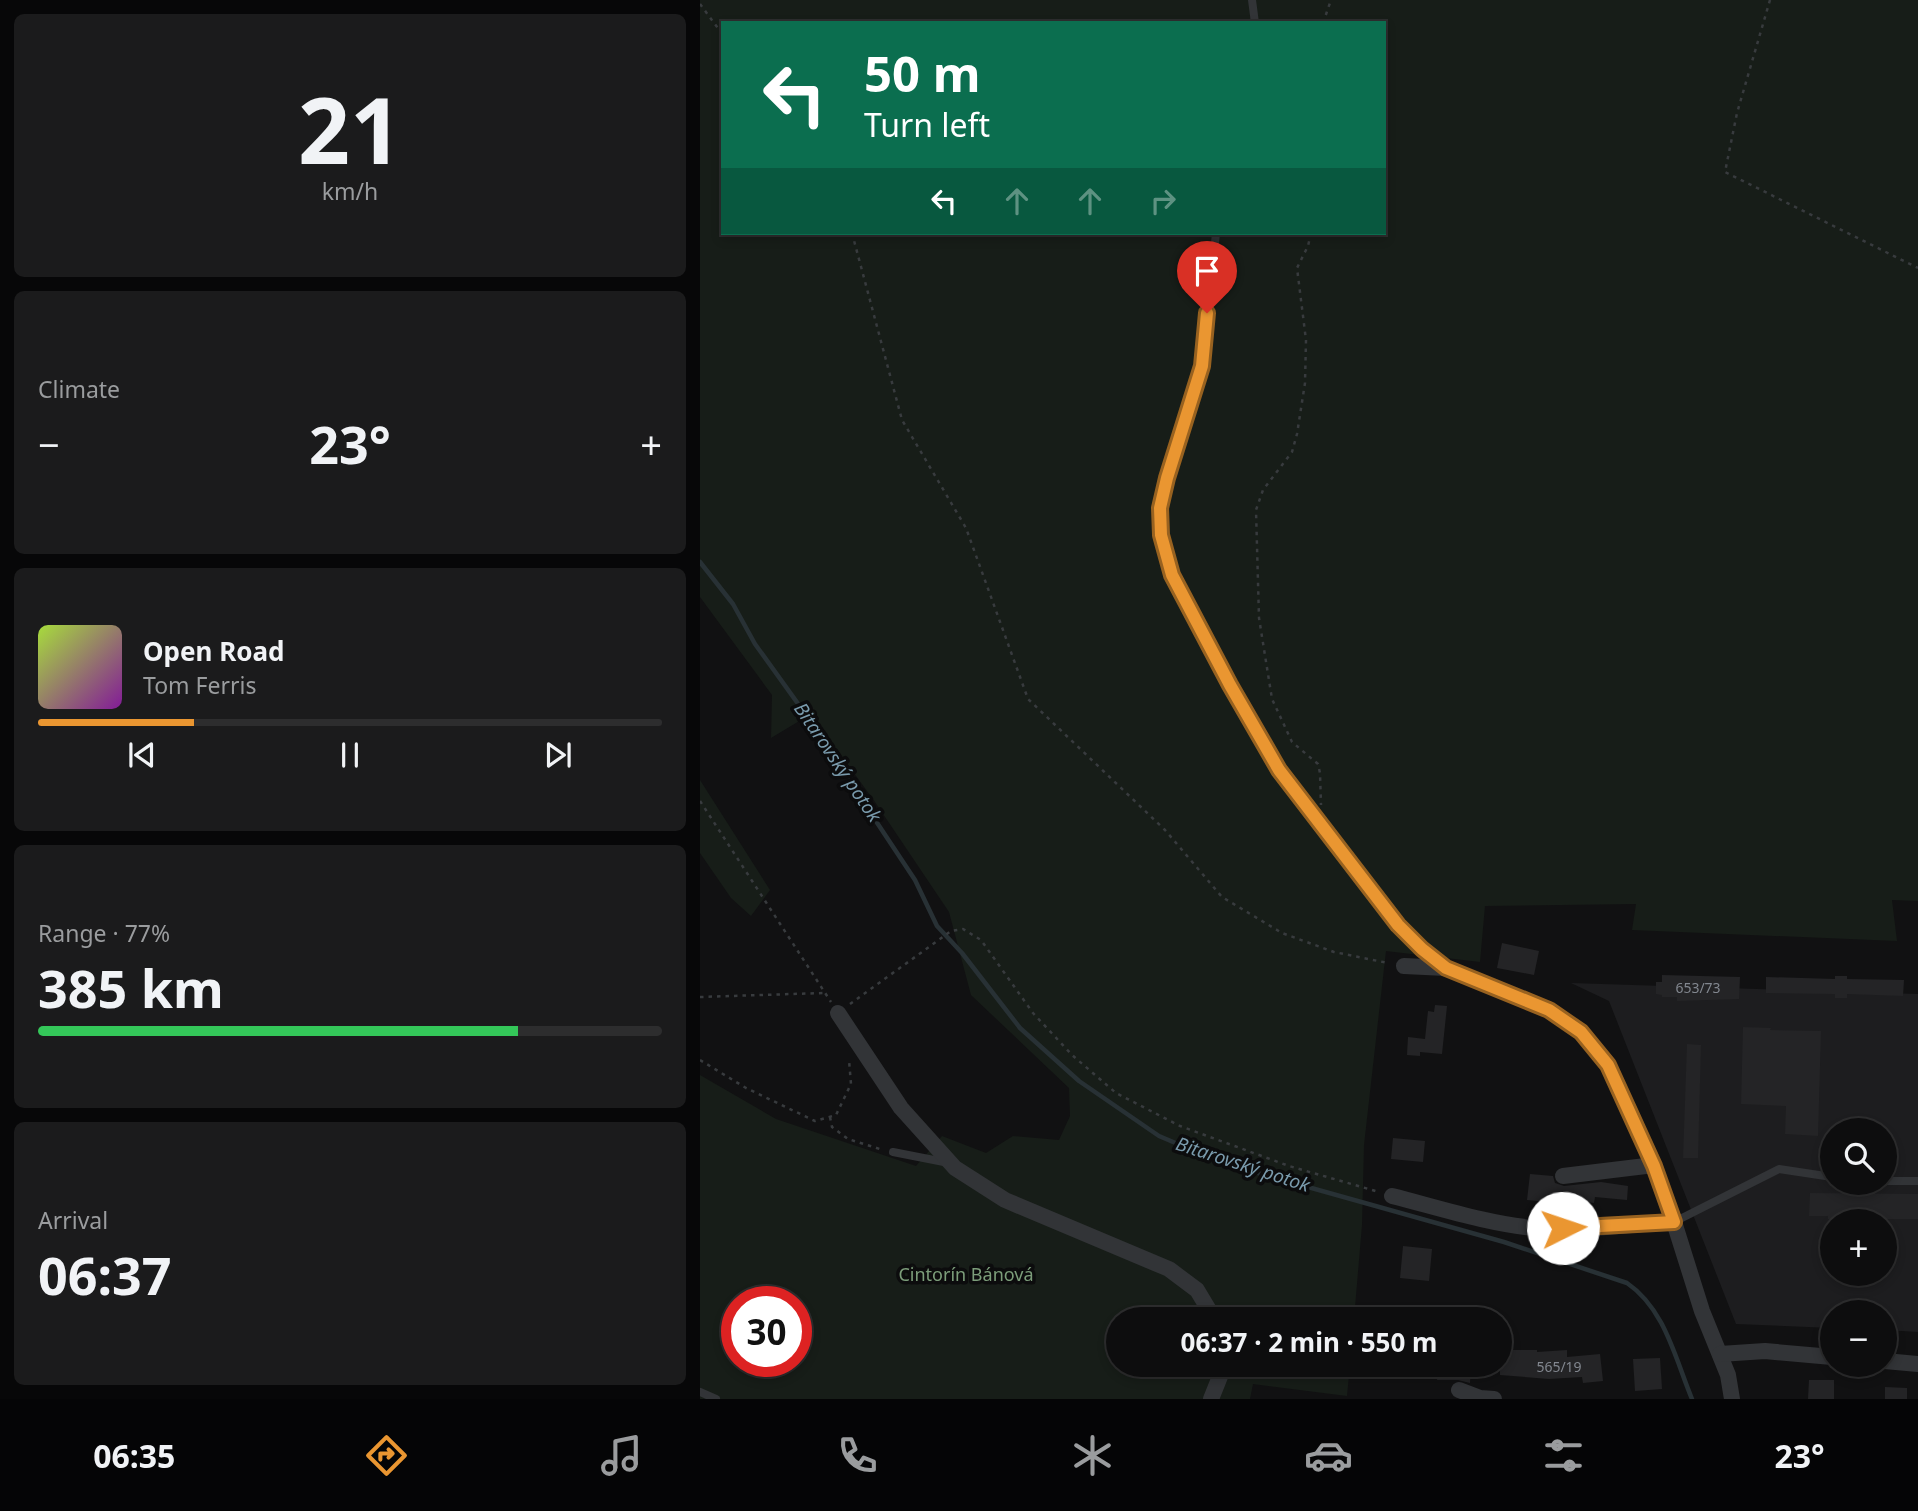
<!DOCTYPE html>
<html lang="en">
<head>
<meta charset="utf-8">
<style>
  body { margin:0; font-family:"Noto Sans",sans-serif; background:#1b1b1c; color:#f1f3f6; height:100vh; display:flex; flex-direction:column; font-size:26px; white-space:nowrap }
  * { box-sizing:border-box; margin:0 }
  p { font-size:23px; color:#9a9c9e }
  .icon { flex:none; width:38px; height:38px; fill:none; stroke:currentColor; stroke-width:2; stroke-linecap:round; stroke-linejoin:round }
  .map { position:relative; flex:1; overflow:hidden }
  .side { display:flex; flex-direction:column; gap:14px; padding:14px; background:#070708; width:700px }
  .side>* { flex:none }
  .guide { position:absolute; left:21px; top:21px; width:665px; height:214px; border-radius:0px; box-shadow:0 4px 10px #0003,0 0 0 2px #2d2d2e; background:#0b6e4f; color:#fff; overflow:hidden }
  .buttons { position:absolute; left:1120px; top:1118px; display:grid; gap:14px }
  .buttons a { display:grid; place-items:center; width:77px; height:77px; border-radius:50%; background:#0d0d0e; box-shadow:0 4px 10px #0003,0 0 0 2px #2d2d2e; font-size:35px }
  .speed { position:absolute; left:21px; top:1286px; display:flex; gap:14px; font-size:35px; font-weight:700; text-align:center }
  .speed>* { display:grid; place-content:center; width:91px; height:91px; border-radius:50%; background:#0d0d0e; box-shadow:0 4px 10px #0003,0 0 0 2px #2d2d2e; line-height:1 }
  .speed .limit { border:10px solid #d22; background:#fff; color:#111 }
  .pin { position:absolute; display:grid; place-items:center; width:60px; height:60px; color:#fff; margin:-72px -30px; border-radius:50% 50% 50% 0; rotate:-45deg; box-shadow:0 0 7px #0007 }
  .pin .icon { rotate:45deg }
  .me { position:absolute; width:77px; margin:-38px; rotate:86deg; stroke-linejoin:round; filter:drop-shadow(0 0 5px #0008) }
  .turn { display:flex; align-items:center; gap:24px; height:147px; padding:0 28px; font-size:32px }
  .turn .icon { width:91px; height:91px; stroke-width:2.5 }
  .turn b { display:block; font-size:49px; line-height:60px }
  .lanes { display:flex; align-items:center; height:66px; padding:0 28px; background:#0003; justify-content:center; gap:35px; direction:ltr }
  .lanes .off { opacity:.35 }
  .big { font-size:52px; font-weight:700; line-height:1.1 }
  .side .widget { flex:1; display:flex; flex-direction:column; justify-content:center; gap:10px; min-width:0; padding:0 24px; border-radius:10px; background:#1b1b1c }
  .side .dial { align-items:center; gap:0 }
  .dial b { font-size:91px; line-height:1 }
  .song { display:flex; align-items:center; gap:21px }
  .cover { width:84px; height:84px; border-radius:10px; background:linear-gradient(135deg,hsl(80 70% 55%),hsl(290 70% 35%)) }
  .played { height:7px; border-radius:4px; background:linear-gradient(90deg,#ea9631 25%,#2d2d2e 25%) }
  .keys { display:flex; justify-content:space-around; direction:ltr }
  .heat { display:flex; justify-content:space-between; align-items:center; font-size:38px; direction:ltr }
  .charge { height:10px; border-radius:5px; background:linear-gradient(90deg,#34c759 77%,#2d2d2e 0) }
  .trip { position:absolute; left:406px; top:1307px; width:406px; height:70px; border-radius:35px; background:#0d0d0e; box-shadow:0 4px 10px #0003,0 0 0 2px #2d2d2e; font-weight:700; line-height:70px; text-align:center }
  .tab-bar { display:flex; height:112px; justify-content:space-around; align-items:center; background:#050506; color:#9a9c9e }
  .tab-bar .icon { width:49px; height:49px }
  .tab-bar .on { color:#ea9631 }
  .tab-bar b { font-size:32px; color:#f1f3f6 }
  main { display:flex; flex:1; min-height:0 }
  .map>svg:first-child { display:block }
</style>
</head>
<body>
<main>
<section class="side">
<div class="widget dial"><b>21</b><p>km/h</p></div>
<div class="widget"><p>Climate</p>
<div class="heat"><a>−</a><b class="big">23°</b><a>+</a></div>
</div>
<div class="widget">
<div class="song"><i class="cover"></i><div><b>Open Road</b><p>Tom Ferris</p></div></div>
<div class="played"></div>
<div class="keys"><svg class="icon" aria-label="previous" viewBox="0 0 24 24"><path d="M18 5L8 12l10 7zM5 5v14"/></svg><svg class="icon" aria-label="pause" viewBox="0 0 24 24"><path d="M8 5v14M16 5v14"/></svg><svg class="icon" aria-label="next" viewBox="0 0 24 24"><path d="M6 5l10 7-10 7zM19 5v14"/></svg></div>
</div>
<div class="widget"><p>Range · 77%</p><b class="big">385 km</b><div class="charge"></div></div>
<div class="widget"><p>Arrival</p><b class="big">06:37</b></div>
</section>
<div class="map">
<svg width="1218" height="1399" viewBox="0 0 1218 1399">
  <rect width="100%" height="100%" fill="#111112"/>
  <path fill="#1d1d1f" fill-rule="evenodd" d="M871,983L1218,994V1332L1185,1330V1312H1132V1328L1036,1324L909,1001ZM1132,1130H1185V1183H1132ZM1132,1222H1185V1274H1132Z"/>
  <g fill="#171d18" fill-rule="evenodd">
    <path d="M0,0H1218V901L1192,900L1197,941L932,930L936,904L785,906L780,962L686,951L664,1145L662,1225L654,1319L418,1320V1365H650L647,1396L553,1384L550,1399H0V1075L76,1119L216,1166L242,1136L286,1153L313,1136L359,1140L370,1116L369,1088L271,995L249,912L175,802L111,714L71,738L72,695L0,597ZM23,23H684V233H23ZM37,1302H96V1362H37Z"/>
    <polygon points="0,780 70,890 51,916 31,898 0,853"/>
  </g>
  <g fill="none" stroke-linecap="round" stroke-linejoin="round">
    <path stroke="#283135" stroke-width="4.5" d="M0,562L33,604L55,644L150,776L158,794L215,880L237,926L262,953L320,1028L379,1081L459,1136L492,1150L558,1173L804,1242L927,1283C965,1309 975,1358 992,1399"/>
  </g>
  <g fill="#242426">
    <polygon points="802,943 839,951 834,975 797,968"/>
    <polygon points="962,975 1040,977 1039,999 977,1001 977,997 962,997 962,995 956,994 956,982 962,982"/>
    <polygon points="1135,976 1147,976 1147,979 1204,980 1203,996 1147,994 1147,998 1135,998 1135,994 1066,993 1066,977 1135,979"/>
    <polygon points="735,1005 747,1006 742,1054 720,1052 720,1056 707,1055 708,1037 725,1039 728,1011 734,1012"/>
    <polygon points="1043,1027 1071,1028 1070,1030 1121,1031 1118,1136 1085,1134 1086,1106 1041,1104"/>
    <polygon points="987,1044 1001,1045 998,1158 983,1158"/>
    <polygon points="693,1138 725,1141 723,1162 691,1159"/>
    <polygon points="830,1174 853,1176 855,1183 864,1186 901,1182 928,1186 927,1200 895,1197 894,1203 868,1200 868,1204 827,1200"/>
    <polygon points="1110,1193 1218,1194 1218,1219 1128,1219 1128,1216 1109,1216"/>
    <polygon points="703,1246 732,1249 729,1281 700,1278"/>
    <polygon points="800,1350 837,1350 837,1352 867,1350 867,1357 900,1354 903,1381 883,1383 882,1377 849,1379 800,1375"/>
    <polygon points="960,1358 962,1389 935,1391 933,1359"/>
    <polygon points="739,1365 771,1365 770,1383 758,1380 737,1380"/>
    <polygon points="1109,1380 1134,1380 1134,1399 1108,1399"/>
    <polygon points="1185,1387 1207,1388 1207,1399 1185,1399"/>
  </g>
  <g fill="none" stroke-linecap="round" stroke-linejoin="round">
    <g stroke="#383b3e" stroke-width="2.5" stroke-dasharray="3.5 5" stroke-linecap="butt">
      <polyline points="1070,0 1037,113 1025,172 1218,268"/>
      <polyline points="0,4 23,35"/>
      <polyline points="623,23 631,0"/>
      <polyline points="152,233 202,420 266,528 328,699 465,830 522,897 582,933 634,952 688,963"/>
      <polyline points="611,233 608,246 597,268 606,340 605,383 597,434 592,452 563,490 556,510 559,618 572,699 592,742 618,764 620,773 621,805"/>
      <polyline points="0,801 131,1002"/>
      <polyline points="0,997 123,993"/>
      <polyline points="150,1004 251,931 263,929 281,940 333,1013 372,1055 416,1093 480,1126 589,1166 679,1192"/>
      <polyline points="0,1060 46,1088 115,1121 136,1115 151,1084 149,1060"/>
      <polyline points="130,1117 132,1127 148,1139 183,1150"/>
    </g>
    <g stroke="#323437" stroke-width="8">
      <polyline points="552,0 555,23"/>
      <polyline points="516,233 502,366 460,508 461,535 472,575 530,685 579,770 698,925 722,949 744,966"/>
      <polyline points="193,1152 249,1163"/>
      <polyline points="1185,1181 1218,1181"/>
      <polyline points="974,1222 1079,1169 1132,1177"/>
      <polyline points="0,1392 16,1399"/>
    </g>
    <g stroke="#323437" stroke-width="16">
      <polyline points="704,966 746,968 849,1010 881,1032 908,1064 954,1165 974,1222"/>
      <polyline points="138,1013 201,1108 255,1168 305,1200 469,1269 497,1290 515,1320"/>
      <polyline points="863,1176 954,1165"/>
      <path d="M692,1196C736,1207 788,1224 834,1228C880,1232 928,1224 974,1222L1002,1311L1028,1375L1032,1399"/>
      <polyline points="1020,1354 1065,1351 1132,1357"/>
      <polyline points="1185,1361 1218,1364"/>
      <polyline points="759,1390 780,1398 794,1399"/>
      <polyline points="511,1399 521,1374 521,1365"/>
    </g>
  </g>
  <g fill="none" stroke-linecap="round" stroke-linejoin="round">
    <defs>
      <polyline id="route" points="507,313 502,366 467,478 460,508 461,535 472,575 530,685 579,770 698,925 722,949 746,968 849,1010 881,1032 908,1065 954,1166 974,1222 863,1228"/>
    </defs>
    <use href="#route" stroke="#986220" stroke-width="18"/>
    <use href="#route" stroke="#ea9631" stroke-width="12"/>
  </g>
  <g text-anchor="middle" stroke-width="7" stroke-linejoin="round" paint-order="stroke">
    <g font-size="14" fill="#82878f">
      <text x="998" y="993">653/73</text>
      <text x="859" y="1372">565/19</text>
    </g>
    <g font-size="18" fill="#7c9d7a" stroke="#0c0c0d">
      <text x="266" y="1281">Cintorín Bánová</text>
    </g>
    <g font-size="19" font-style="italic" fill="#7a9bad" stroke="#0c0c0d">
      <text transform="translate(138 762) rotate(56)" y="7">Bitarovský potok</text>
      <text transform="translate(543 1164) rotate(18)" y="7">Bitarovský potok</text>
    </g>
  </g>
</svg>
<div class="buttons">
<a><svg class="icon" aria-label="search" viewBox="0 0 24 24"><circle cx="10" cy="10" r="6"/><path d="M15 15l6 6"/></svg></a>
<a>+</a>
<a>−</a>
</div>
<div class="speed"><div class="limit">30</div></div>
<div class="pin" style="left:507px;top:313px;background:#d93025"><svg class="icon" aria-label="arrive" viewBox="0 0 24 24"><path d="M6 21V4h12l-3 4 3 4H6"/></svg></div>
<svg class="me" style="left:863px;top:1228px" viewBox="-20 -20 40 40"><circle r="19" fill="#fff"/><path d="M0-13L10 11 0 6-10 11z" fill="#ea9631"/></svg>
<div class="trip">06:37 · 2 min · 550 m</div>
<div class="guide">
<div class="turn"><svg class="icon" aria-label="left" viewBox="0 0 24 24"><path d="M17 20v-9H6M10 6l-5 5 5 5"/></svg><div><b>50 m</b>Turn left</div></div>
<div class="lanes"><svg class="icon" aria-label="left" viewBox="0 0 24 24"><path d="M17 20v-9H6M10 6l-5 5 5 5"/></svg><svg class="icon off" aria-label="ahead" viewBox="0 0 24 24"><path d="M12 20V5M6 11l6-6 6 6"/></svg><svg class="icon off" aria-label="ahead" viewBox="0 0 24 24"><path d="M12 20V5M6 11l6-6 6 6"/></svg><svg class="icon off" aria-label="right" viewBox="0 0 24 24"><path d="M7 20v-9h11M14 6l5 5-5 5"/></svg></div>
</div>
</div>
</main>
<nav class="tab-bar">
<b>06:35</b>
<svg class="icon on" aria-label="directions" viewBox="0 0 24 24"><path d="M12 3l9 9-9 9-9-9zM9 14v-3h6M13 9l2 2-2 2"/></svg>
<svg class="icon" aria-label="music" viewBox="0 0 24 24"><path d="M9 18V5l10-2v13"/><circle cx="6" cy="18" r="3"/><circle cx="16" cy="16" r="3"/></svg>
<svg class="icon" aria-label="phone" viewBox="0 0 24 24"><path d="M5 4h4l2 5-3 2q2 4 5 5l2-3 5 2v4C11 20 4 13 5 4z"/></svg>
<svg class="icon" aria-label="climate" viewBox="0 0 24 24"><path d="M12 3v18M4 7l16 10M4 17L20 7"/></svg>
<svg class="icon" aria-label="car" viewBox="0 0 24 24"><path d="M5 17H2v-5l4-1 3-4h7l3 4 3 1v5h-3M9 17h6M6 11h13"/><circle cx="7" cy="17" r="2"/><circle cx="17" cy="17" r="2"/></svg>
<svg class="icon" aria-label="filters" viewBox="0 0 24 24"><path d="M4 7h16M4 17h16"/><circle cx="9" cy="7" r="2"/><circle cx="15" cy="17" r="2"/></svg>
<b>23°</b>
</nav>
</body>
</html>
